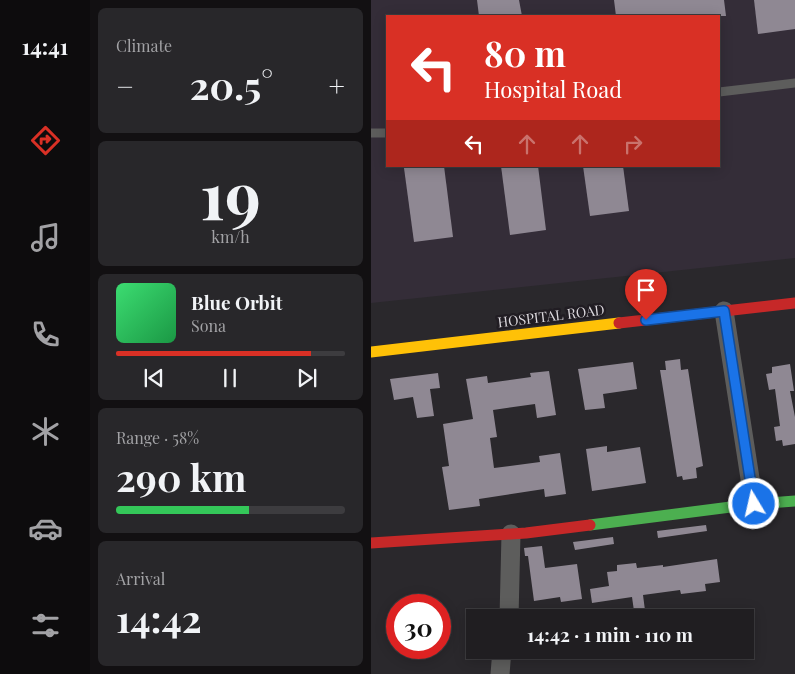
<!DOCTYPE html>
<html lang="en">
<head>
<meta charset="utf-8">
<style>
  body { margin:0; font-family:"Playfair Display",serif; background:#28272a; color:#f1f3f6; height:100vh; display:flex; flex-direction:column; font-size:19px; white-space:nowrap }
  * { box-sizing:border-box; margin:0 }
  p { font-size:16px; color:#a2a2a5 }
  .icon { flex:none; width:28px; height:28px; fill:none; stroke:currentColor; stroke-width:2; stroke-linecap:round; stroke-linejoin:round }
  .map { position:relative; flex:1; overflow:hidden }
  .details { display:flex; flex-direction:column; gap:8px; padding:8px; background:#121012; width:281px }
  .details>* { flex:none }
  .banner { position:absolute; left:15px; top:15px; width:334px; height:152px; border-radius:0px; box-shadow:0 2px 12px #0003,0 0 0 1px #3d3c3f; background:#d93025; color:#fff; overflow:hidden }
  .speed { position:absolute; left:15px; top:594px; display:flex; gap:10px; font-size:25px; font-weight:700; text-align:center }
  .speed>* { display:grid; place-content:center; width:65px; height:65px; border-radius:50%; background:#201e21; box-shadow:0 2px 12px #0003,0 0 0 1px #3d3c3f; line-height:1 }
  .speed .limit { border:8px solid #d22; background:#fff; color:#111 }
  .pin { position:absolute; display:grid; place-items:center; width:42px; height:42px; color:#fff; margin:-51px -21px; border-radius:50% 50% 50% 0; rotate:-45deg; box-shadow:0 0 5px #0007 }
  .pin .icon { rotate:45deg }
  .me { position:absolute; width:55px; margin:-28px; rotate:351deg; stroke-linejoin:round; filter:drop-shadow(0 0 4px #0008) }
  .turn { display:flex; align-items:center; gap:18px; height:105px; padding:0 15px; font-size:22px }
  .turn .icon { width:65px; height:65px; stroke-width:2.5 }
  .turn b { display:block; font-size:35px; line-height:42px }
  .lanes { display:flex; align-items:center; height:48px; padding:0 15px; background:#0003; justify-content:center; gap:25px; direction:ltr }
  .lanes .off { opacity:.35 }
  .big { font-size:38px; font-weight:700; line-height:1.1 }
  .details .widget { flex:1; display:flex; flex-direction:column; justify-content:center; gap:8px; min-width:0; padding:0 18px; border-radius:8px; background:#28272a }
  .details .dial { align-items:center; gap:0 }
  .dial b { font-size:65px; line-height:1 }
  .song { display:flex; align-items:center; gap:15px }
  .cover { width:60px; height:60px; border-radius:8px; background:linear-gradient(135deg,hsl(140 70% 55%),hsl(140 70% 35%)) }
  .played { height:5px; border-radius:2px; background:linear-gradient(90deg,#d93025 85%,#3d3c3f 85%) }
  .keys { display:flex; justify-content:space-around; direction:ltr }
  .heat { display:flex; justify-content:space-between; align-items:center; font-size:28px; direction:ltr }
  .charge { height:8px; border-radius:4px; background:linear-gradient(90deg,#34c759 58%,#3d3c3f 0) }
  .trip { position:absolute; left:95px; top:609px; width:288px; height:50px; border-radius:0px; background:#201e21; box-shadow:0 2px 12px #0003,0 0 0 1px #3d3c3f; font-weight:700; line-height:50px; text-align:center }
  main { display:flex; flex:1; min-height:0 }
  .menu { display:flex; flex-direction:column; width:90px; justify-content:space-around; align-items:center; background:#0d0c0d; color:#a2a2a5 }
  .menu .icon { width:35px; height:35px }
  .menu .on { color:#d93025 }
  .menu b { font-size:22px; color:#f1f3f6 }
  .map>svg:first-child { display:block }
</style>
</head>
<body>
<main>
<nav class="menu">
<b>14:41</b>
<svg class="icon on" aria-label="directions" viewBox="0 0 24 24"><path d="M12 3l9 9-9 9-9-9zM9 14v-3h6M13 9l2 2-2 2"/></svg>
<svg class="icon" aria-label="music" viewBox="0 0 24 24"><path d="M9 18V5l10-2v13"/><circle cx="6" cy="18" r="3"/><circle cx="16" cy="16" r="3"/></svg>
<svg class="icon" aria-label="phone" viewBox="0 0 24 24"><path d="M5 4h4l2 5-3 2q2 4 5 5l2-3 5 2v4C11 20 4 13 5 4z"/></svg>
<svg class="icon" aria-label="climate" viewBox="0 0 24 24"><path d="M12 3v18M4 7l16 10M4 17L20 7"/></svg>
<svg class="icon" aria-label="car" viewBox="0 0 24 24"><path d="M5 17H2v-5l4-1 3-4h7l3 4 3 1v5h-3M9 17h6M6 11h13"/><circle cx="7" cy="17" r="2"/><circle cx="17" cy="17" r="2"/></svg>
<svg class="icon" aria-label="filters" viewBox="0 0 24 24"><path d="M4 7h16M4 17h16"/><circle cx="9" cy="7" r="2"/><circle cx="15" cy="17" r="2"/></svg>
</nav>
<section class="details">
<div class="widget"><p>Climate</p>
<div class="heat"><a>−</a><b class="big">20.5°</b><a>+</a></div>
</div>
<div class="widget dial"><b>19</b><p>km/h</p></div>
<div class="widget">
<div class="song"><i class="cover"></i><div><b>Blue Orbit</b><p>Sona</p></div></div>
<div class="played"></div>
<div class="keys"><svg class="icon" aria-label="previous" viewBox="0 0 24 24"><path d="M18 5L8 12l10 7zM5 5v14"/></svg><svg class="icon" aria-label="pause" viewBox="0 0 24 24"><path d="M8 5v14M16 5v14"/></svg><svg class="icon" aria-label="next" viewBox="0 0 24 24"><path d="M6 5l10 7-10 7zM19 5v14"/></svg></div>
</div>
<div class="widget"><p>Range · 58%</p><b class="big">290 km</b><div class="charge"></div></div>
<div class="widget"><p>Arrival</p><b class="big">14:42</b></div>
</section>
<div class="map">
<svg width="424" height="674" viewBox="0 0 424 674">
  <rect width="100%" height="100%" fill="#2a282c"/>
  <path fill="#342d38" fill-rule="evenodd" d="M0,0H424V258L0,303ZM16,16H348V166H16Z"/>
  <g fill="#8f8893">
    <polygon points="106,0 148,0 151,16 108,16"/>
    <polygon points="243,0 353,0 355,16 245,16"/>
    <polygon points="383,0 424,0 424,29 387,34"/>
    <polygon points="44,166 73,166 82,237 43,242 33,168"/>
    <polygon points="130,166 167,166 175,230 139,235"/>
    <polygon points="212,166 252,166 258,211 219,216"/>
    <polygon points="309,359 310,370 317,369 332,466 325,468 326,478 312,480 311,476 306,477 289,370 295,370 294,361"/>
    <polygon points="262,362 266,389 232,394 234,408 214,410 207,369"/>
    <polygon points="419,364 423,391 419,391 424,417 424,444 412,446 411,440 405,441 403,427 409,426 404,389 398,390 395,374 401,373 401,367"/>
    <polygon points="178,371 185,415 166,418 164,404 122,410 126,437 119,438 123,468 169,462 168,456 189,453 195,494 174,497 173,489 108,499 109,506 78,510 71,467 78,466 72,424 102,419 95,379 116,376 117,383 160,377 159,373"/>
    <polygon points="67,373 69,388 59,389 63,416 46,418 42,397 23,400 19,379"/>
    <polygon points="236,446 236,452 269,447 275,483 221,491 215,449"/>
    <polygon points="335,525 336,531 287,538 286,531"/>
    <polygon points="242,537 243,544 204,550 202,542"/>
    <polygon points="171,546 174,568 206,564 211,599 190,602 189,597 163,601 157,556 154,556 153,548"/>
    <polygon points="346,559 349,582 334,584 335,591 310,594 309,590 272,595 275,618 264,618 261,597 221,603 219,589 238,586 236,572 246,571 246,565 265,563 266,568 292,565 292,567"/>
  </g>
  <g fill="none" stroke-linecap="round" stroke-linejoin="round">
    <g stroke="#5d5d5c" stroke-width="9">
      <polyline points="348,92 424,83"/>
      <polyline points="0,133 16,133"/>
    </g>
    <g stroke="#5d5d5c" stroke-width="19">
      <polyline points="353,311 383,504"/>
      <polyline points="138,618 140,534"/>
      <polyline points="129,674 131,650"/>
    </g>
    <polyline stroke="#4caf50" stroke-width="11" points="219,525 383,504 424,501"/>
    <polyline stroke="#ffc107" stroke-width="11" points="0,352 248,323"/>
    <g stroke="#c62828" stroke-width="11">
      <polyline points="248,323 424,303"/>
      <polyline points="0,543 155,533 219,525"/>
    </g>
  </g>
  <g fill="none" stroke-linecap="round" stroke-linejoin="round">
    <defs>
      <polyline id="route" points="275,320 353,311 383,504"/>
    </defs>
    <use href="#route" stroke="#114b97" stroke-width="12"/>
    <use href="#route" stroke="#1a73e8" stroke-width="9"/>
  </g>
  <g text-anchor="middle" stroke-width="5" stroke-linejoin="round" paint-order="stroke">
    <g font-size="14" fill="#dbd8dd" stroke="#211d23">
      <text transform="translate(180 316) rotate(-7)" y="5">HOSPITAL ROAD</text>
    </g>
  </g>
</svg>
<div class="speed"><div class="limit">30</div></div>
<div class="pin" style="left:275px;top:320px;background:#d93025"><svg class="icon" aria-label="arrive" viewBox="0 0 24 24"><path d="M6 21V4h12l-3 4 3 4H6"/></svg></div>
<svg class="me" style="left:383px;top:504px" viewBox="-20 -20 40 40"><circle r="17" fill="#1a73e8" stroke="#fff" stroke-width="3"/><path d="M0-11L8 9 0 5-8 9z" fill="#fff"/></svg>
<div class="trip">14:42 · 1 min · 110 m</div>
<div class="banner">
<div class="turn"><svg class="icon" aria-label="left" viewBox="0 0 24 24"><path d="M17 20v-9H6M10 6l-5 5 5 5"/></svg><div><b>80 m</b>Hospital Road</div></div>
<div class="lanes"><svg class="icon" aria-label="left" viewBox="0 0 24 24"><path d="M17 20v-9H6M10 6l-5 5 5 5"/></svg><svg class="icon off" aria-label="ahead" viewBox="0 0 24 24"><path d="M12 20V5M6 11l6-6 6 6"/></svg><svg class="icon off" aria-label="ahead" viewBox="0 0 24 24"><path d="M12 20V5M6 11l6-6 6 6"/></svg><svg class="icon off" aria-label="right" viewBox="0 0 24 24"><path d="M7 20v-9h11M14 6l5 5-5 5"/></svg></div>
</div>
</div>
</main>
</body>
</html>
